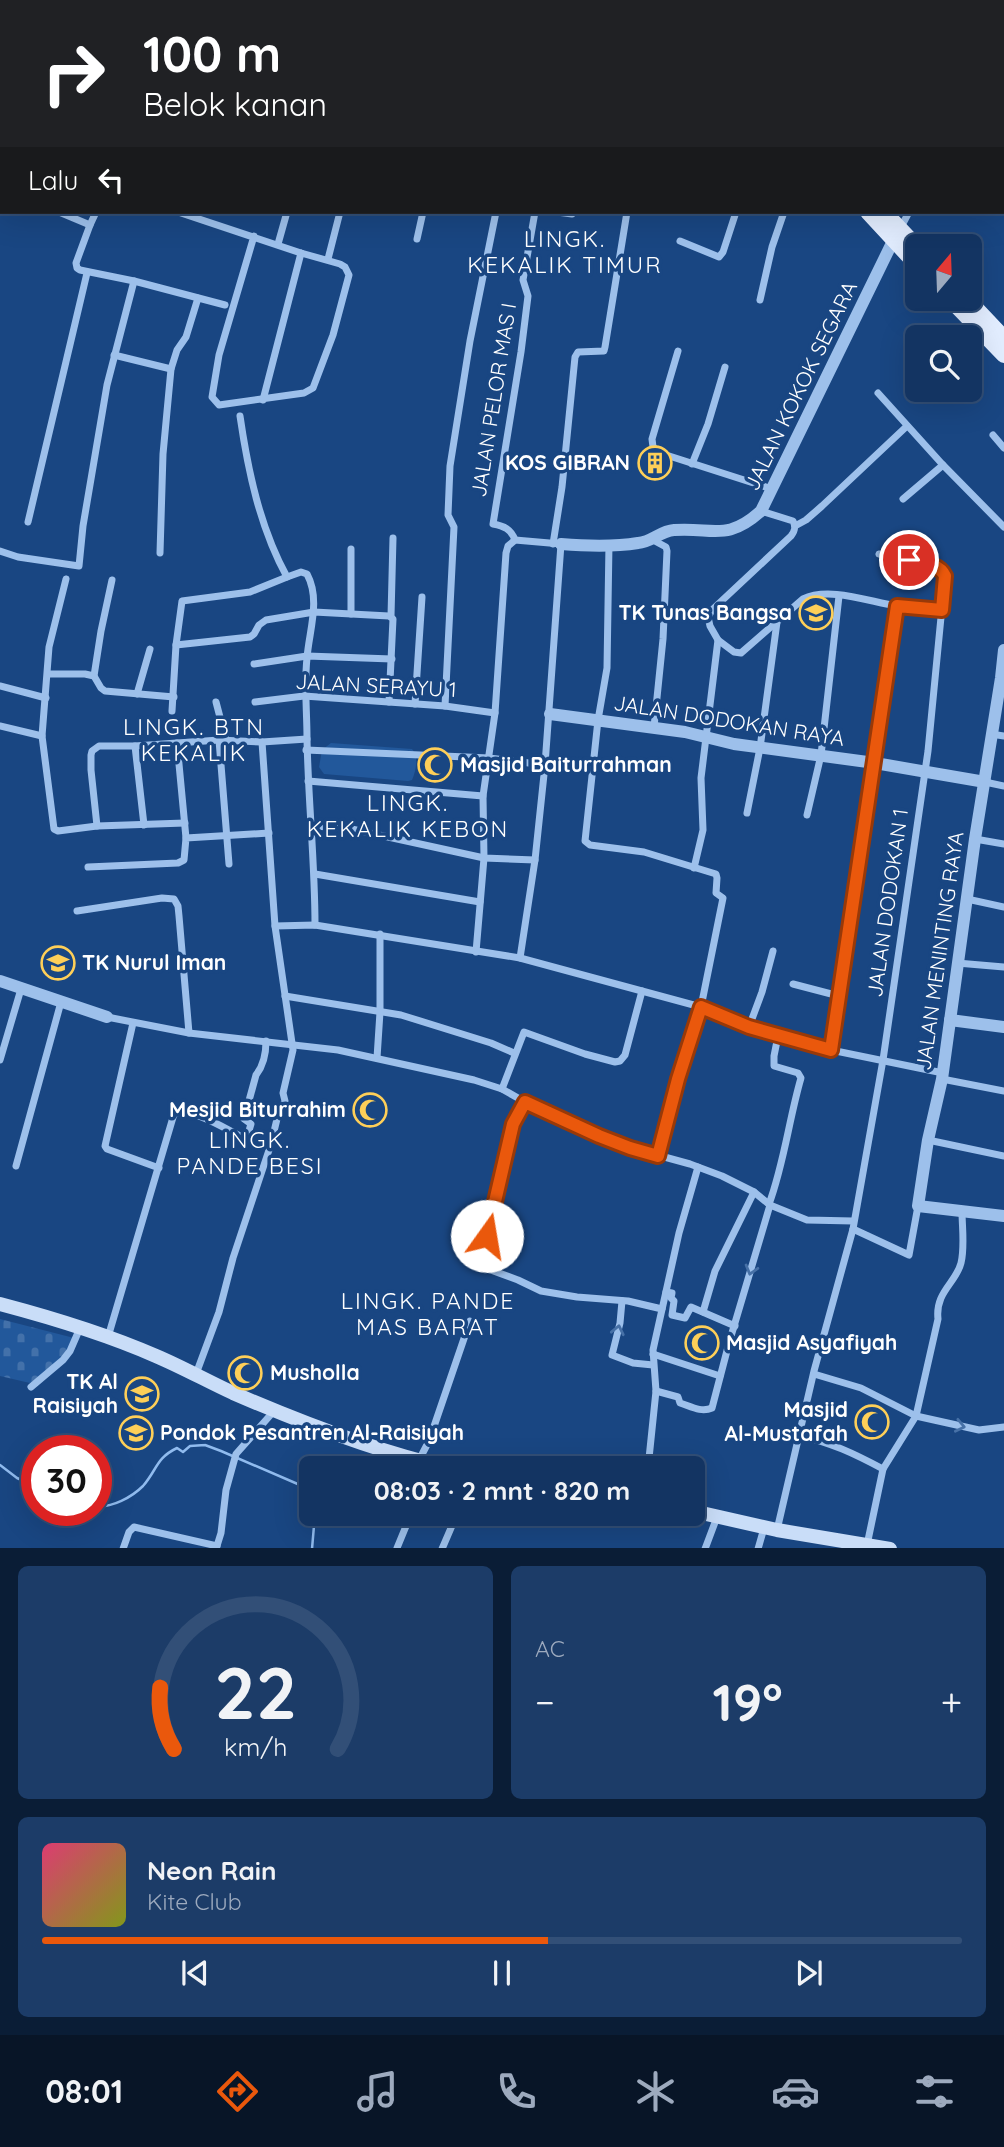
<!DOCTYPE html>
<html lang="id">
<head>
<meta charset="utf-8">
<style>
  body { margin:0; font-family:Quicksand,sans-serif; background:#1c3c68; color:#f1f3f6; height:100vh; display:flex; flex-direction:column; font-size:26px; white-space:nowrap }
  * { box-sizing:border-box; margin:0 }
  p { font-size:23px; color:#9daabe }
  .icon { flex:none; width:38px; height:38px; fill:none; stroke:currentColor; stroke-width:2; stroke-linecap:round; stroke-linejoin:round }
  .map { position:relative; height:1548px; overflow:hidden }
  .side { display:flex; flex-direction:column; gap:18px; padding:18px; background:#0a1d36; flex:1 }
  .side>* { flex:none }
  .top-card { position:absolute; left:0px; top:0px; width:1004px; height:214px; box-shadow:0 7px 28px #0002,0 0 0 2px #324f77; background:#202124; color:#fff; overflow:hidden }
  .needle { width:46px; rotate:19deg }
  .fabs { position:absolute; left:905px; top:234px; display:grid; gap:14px }
  .fabs a { display:grid; place-items:center; width:77px; height:77px; border-radius:10px; background:#133462; box-shadow:0 7px 28px #0002,0 0 0 2px #324f77; font-size:35px }
  .speed { position:absolute; left:21px; top:1435px; display:flex; gap:14px; font-size:35px; font-weight:700; text-align:center }
  .speed>* { display:grid; place-content:center; width:91px; height:91px; border-radius:50%; background:#133462; box-shadow:0 7px 28px #0002,0 0 0 2px #324f77; line-height:1 }
  .speed .limit { border:10px solid #d22; background:#fff; color:#111 }
  .pin { position:absolute; display:grid; place-items:center; width:60px; height:60px; color:#fff; margin:-30px; border:4px solid #fff; border-radius:50%; box-shadow:0 2px 7px #0007 }
  .me { position:absolute; width:77px; margin:-38px; rotate:13deg; stroke-linejoin:round; filter:drop-shadow(0 0 5px #0008) }
  .turn { display:flex; align-items:center; gap:24px; height:147px; padding:0 28px; font-size:32px }
  .turn .icon { width:91px; height:91px; stroke-width:2.5 }
  .turn b { display:block; font-size:49px; line-height:60px }
  .then { display:flex; align-items:center; height:66px; padding:0 28px; background:#0003; gap:14px; font-size:26px }
  .big { font-size:52px; font-weight:700; line-height:1.1 }
  .side .tile { flex:1; display:flex; flex-direction:column; justify-content:center; gap:10px; min-width:0; padding:0 24px; border-radius:10px; background:#1c3c68 }
  .side .dial { align-items:center; gap:0 }
  .dial svg { height:182px; overflow:visible; fill:none; stroke:#324f77; stroke-width:7; stroke-linecap:round; text-anchor:middle }
  .dial text { fill:#f1f3f6; stroke:none }
  .song { display:flex; align-items:center; gap:21px }
  .cover { width:84px; height:84px; border-radius:10px; background:linear-gradient(135deg,hsl(340 70% 55%),hsl(70 70% 35%)) }
  .played { height:7px; border-radius:4px; background:linear-gradient(90deg,#ea580c 55%,#324f77 55%) }
  .keys { display:flex; justify-content:space-around; direction:ltr }
  .heat { display:flex; justify-content:space-between; align-items:center; font-size:38px; direction:ltr }
  .side .tiles { flex:1; display:grid; gap:18px; grid-template-columns:1fr 1fr }
  .tile:last-child { grid-column:span 2 }
  .trip { position:absolute; left:299px; top:1456px; width:406px; height:70px; border-radius:10px; background:#133462; box-shadow:0 7px 28px #0002,0 0 0 2px #324f77; font-weight:700; line-height:70px; text-align:center }
  .tab-bar { display:flex; height:112px; justify-content:space-around; align-items:center; background:#081527; color:#9daabe }
  .tab-bar .icon { width:49px; height:49px }
  .tab-bar .active { color:#ea580c }
  .tab-bar b { font-size:32px; color:#f1f3f6 }
  .map>svg:first-child { display:block }
</style>
</head>
<body>
<div class="map">
<svg width="1004" height="1549" viewBox="0 0 1004 1549">
  <defs>
    <pattern id="cemetery-stones" width="16" height="16" patternUnits="userSpaceOnUse" patternTransform="scale(1.75)"><rect width="16" height="16" fill="#22589b"/><path d="M2 7V4a2 2 0 0 1 4 0v3zM10 15v-3a2 2 0 0 1 4 0v3z" fill="#4371aa"/></pattern>
  </defs>
  <rect width="100%" height="100%" fill="#194682"/>
  <path fill="#22589b" d="M331,743L412,749C419,756 416,771 412,780L408,781L324,774L319,767L322,750Z"/>
  <polygon fill="url(#cemetery-stones)" points="0,1319 74,1338 64,1359 30,1383 0,1376"/>
  <g fill="none" stroke-linecap="round" stroke-linejoin="round">
    <g stroke="#90bbee" stroke-width="2.5">
      <polyline points="0,1465 17,1478 37,1487"/>
      <path d="M96,1506C112,1508 132,1497 143,1486C157,1470 156,1458 177,1448L183,1452L190,1446L205,1445L221,1451L300,1485L309,1494L312,1500"/>
      <polyline points="312,1549 315,1514"/>
    </g>
    <g stroke="#9dc0eb" stroke-width="7">
      <polyline points="261,0 266,2"/>
      <polyline points="388,0 393,2"/>
      <polyline points="463,0 468,2"/>
      <polyline points="566,0 570,2"/>
      <polyline points="972,1 977,2"/>
      <polyline points="399,2 400,0"/>
      <polyline points="517,2 517,0"/>
      <polyline points="588,2 588,0"/>
      <polyline points="955,2 956,0"/>
      <polyline points="1003,5 1004,5"/>
      <polyline points="0,64 2,65"/>
      <polyline points="0,189 2,189"/>
      <polyline points="59,212 90,225 96,212"/>
      <polyline points="178,212 301,253 340,264 345,267 349,275 333,335 313,388 304,393 219,405 212,397 219,355 254,236"/>
      <polyline points="557,212 572,214"/>
      <polyline points="90,225 76,263 77,268 80,270 134,281 225,305"/>
      <polyline points="900,229 909,212"/>
      <polyline points="417,239 423,212"/>
      <polyline points="680,241 719,257 723,252 736,212"/>
      <polyline points="278,244 287,212"/>
      <polyline points="328,259 340,212"/>
      <polyline points="760,300 772,247 784,212"/>
      <polyline points="678,351 652,439 653,447 663,454 772,489"/>
      <polyline points="114,355 171,369"/>
      <polyline points="878,393 943,465 1004,527"/>
      <polyline points="263,400 301,253"/>
      <path d="M240,416C248,471 260,528 287,577L301,572L307,574C321,600 309,631 307,658C304,685 307,711 307,738C308,800 315,862 315,925"/>
      <polyline points="993,435 1004,448"/>
      <polyline points="692,464 708,424 725,367"/>
      <polyline points="903,499 943,465"/>
      <polyline points="28,522 87,273"/>
      <polyline points="795,526 806,520 822,506 907,426"/>
      <path d="M515,540C511,529 504,526 493,524L521,352L528,296L523,280L535,212"/>
      <polyline points="653,540 666,547 667,551 663,639 654,727"/>
      <polyline points="553,544 562,487 575,357 578,352 604,351 605,347 627,212"/>
      <polyline points="609,544 607,668 598,720 585,841 590,845 644,852 716,874 717,878 716,893 723,898 701,1007 678,1079 658,1156"/>
      <polyline points="351,549 351,614"/>
      <polyline points="0,551 18,557 79,566 83,526 107,385 134,281"/>
      <polyline points="160,553 163,454 171,369 177,350 186,337 198,298"/>
      <polyline points="66,579 49,647 42,736 54,829 58,831 97,826 185,823"/>
      <polyline points="391,616 393,538"/>
      <path d="M718,640L734,652L741,653L803,599C829,586 870,602 897,606C911,608 927,608 942,610"/>
      <polyline points="176,645 250,637 254,634 259,625 266,620 314,612 389,616 393,619 389,702"/>
      <polyline points="254,664 307,656 392,659"/>
      <polyline points="48,674 85,674 94,676 101,688 105,691 174,697"/>
      <polyline points="94,676 101,631 112,580"/>
      <polyline points="0,686 46,698"/>
      <polyline points="137,694 150,649"/>
      <polyline points="216,702 226,740"/>
      <polyline points="255,702 304,696 445,706 495,713"/>
      <polyline points="415,704 422,597"/>
      <polyline points="445,706 454,527 448,515 450,466 470,341 496,212"/>
      <polyline points="172,711 176,645 182,601 250,592 287,577"/>
      <polyline points="0,726 42,736"/>
      <polyline points="991,734 1004,736"/>
      <polyline points="219,740 229,864"/>
      <polyline points="177,743 186,838"/>
      <polyline points="135,746 144,825"/>
      <polyline points="306,750 489,758 545,765"/>
      <polyline points="308,781 483,796"/>
      <polyline points="985,782 1004,786"/>
      <polyline points="747,813 760,748 777,622"/>
      <polyline points="807,815 821,755 839,596"/>
      <polyline points="97,826 91,770 91,755 92,751 99,746 135,746 219,740 262,742 307,739"/>
      <polyline points="312,826 347,828 484,858 535,860"/>
      <polyline points="975,839 1004,844"/>
      <polyline points="88,867 178,863 184,860 186,838 269,833"/>
      <path d="M694,868L703,830L701,778L718,640L710,626L708,617L713,609L791,536C795,531 796,527 793,521L761,511"/>
      <polyline points="315,874 480,902"/>
      <polyline points="967,899 1004,907"/>
      <polyline points="77,911 162,898 174,899 178,906 179,916 189,1033"/>
      <polyline points="275,926 315,925 520,958 701,1007 749,1027 778,1036 831,1050 943,1073"/>
      <polyline points="476,952 484,858 483,796 495,713 506,553 508,546 515,540 561,544 545,765 535,860 520,958"/>
      <polyline points="957,963 1004,967"/>
      <polyline points="793,984 839,996"/>
      <polyline points="285,996 401,1015 491,1043 514,1053"/>
      <polyline points="107,1017 189,1033 338,1050 474,1080 502,1089 525,1102 617,1144 690,1164 722,1176 754,1192 770,1205 807,1220 853,1221"/>
      <polyline points="133,1023 105,1146 107,1149 159,1168"/>
      <polyline points="749,1027 762,992 773,951"/>
      <polyline points="831,1050 897,606"/>
      <polyline points="377,1058 380,1012 380,934"/>
      <polyline points="0,1060 21,989"/>
      <polyline points="942,1079 1004,1091"/>
      <polyline points="502,1089 524,1032 585,1054 615,1062 620,1061 625,1055 642,991"/>
      <polyline points="525,1102 513,1124 485,1244 479,1251 489,1258 488,1269 518,1280 541,1291 577,1297 628,1301 662,1309"/>
      <polyline points="928,1140 1004,1156"/>
      <polyline points="16,1166 61,1002"/>
      <path d="M769,1204C784,1164 789,1119 801,1078L798,1073L774,1066V1056L778,1036"/>
      <polyline points="853,1229 909,1255 918,1206"/>
      <polyline points="666,1292 672,1293 671,1298 674,1301 672,1315 685,1318 691,1307 735,1326"/>
      <polyline points="622,1301 620,1323 612,1355 633,1363 653,1365"/>
      <polyline points="703,1312 715,1271 754,1192"/>
      <path d="M108,1337L174,1114C191,1107 224,1128 240,1136L248,1134L251,1124L244,1119L256,1075C264,1065 266,1054 266,1041"/>
      <polyline points="653,1354 720,1376"/>
      <polyline points="196,1374 219,1312 233,1258 271,1144 277,1119 285,1101 283,1093 293,1050 275,926 262,742"/>
      <polyline points="814,1374 861,1388 916,1416 979,1430 1004,1427"/>
      <polyline points="31,1387 63,1360 70,1351 80,1328"/>
      <path d="M656,1391L678,1397L680,1403C690,1406 701,1413 712,1408L729,1343L770,1205"/>
      <path d="M800,1436C830,1442 855,1454 883,1469"/>
      <polyline points="419,1460 429,1441 470,1321"/>
      <polyline points="648,1468 656,1391 653,1350 679,1233 698,1167"/>
      <path d="M777,1530L814,1371L853,1229L883,1060L928,751L945,576C938,560 896,558 879,554"/>
      <path d="M867,1545L883,1469L916,1416L938,1319C935,1292 956,1283 961,1263C965,1247 962,1227 962,1211"/>
      <polyline points="397,1548 411,1514"/>
      <polyline points="123,1549 129,1532 134,1527 217,1546"/>
      <polyline points="216,1549 221,1533 226,1490 236,1454 274,1411"/>
      <polyline points="442,1549 457,1514"/>
      <polyline points="705,1549 717,1517"/>
      <polyline points="758,1549 764,1528"/>
    </g>
    <g stroke="#9dc0eb" stroke-width="12">
      <polyline points="1,0 6,2"/>
      <polyline points="50,2 51,0"/>
      <polyline points="0,131 2,127"/>
      <path d="M561,544C586,546 613,547 638,543C652,542 660,531 674,530C713,527 727,542 761,511L893,241"/>
      <polyline points="1004,650 1001,678 975,839 942,1079 928,1140 918,1206 1004,1216"/>
      <polyline points="550,714 685,732 734,744 875,763 985,782"/>
      <polyline points="0,981 107,1017"/>
      <polyline points="950,1020 1004,1027"/>
    </g>
    <g stroke="#c9ddf8" stroke-width="14">
      <path d="M0,1304C53,1318 106,1334 156,1356C182,1367 207,1381 233,1393C300,1422 377,1452 449,1468"/>
      <polyline points="693,1511 777,1530 890,1549"/>
    </g>
    <g stroke="#e2edff" stroke-width="16">
      <polyline points="665,0 667,2"/>
      <polyline points="688,0 690,2"/>
      <polyline points="868,212 917,265"/>
      <polyline points="884,212 917,247"/>
      <polyline points="950,299 1004,355"/>
      <polyline points="967,299 1004,338"/>
    </g>
  </g>
  <defs><path id="oneway-chevron" d="M-2-3.5L2.5 0L-2 3.5" fill="none" stroke-width="1.6" stroke-linecap="round" stroke-linejoin="round" transform="scale(1.75)"/></defs>
  <g stroke="#4771a7">
    <use href="#oneway-chevron" transform="translate(751 1270) rotate(106)"/>
    <use href="#oneway-chevron" transform="translate(618 1330) rotate(-78)"/>
    <use href="#oneway-chevron" transform="translate(960 1426) rotate(12)"/>
  </g>
  <g fill="none" stroke-linecap="round" stroke-linejoin="round">
    <defs>
      <path id="route" d="M487,1236L513,1124L525,1102L599,1136L630,1148L658,1156L678,1079L701,1007L749,1027L831,1050L897,606L942,610L945,576C939,563 922,563 909,560"/>
    </defs>
    <use href="#route" stroke="#983908" stroke-width="18"/>
    <use href="#route" stroke="#ea580c" stroke-width="12"/>
  </g>
  <defs>
    <symbol id="building-ring" viewBox="-11 -11 22 22"><circle r="9.5" fill="#194682" stroke="#fecf58" stroke-width="1.5"/><path d="M-4-6H4V6H1V3H-1V6H-4ZM-2.5-4.3h1.7v1.8h-1.7ZM.8-4.3h1.7v1.8H.8ZM-2.5-1h1.7V.8h-1.7ZM.8-1h1.7V.8H.8Z" fill="#fecf58"/></symbol>
    <symbol id="school-ring" viewBox="-11 -11 22 22"><circle r="9.5" fill="#194682" stroke="#fecf58" stroke-width="1.5"/><path d="M0-5L7-2L0 1L-7-2ZM-4 1L0 2.5L4 1V4Q0 6-4 4Z" fill="#fecf58"/></symbol>
    <symbol id="mosque-ring" viewBox="-11 -11 22 22"><circle r="9.5" fill="#194682" stroke="#fecf58" stroke-width="1.5"/><path d="M3.5-4.9A6 6 0 1 0 3.5 4.9A5 5 0 1 1 3.5-4.9Z" fill="#fecf58"/></symbol>
  </defs>
  <g fill-rule="evenodd">
    <use href="#building-ring" x="636" y="444" width="38" height="38"/>
    <use href="#school-ring" x="797" y="594" width="38" height="38"/>
    <use href="#mosque-ring" x="416" y="746" width="38" height="38"/>
    <use href="#school-ring" x="39" y="944" width="38" height="38"/>
    <use href="#mosque-ring" x="351" y="1091" width="38" height="38"/>
    <use href="#mosque-ring" x="683" y="1324" width="38" height="38"/>
    <use href="#mosque-ring" x="226" y="1354" width="38" height="38"/>
    <use href="#school-ring" x="123" y="1375" width="38" height="38"/>
    <use href="#mosque-ring" x="853" y="1403" width="38" height="38"/>
    <use href="#school-ring" x="117" y="1414" width="38" height="38"/>
  </g>
  <g text-anchor="middle" stroke-width="7" stroke-linejoin="round" paint-order="stroke">
    <g font-size="21" fill="#fff" stroke="#194682">
      <text transform="translate(801 386) rotate(-64)" y="7">JALAN KOKOK SEGARA</text>
      <text transform="translate(494 400) rotate(-81)" y="7">JALAN PELOR MAS I</text>
      <text transform="translate(376 686) rotate(3)" y="7">JALAN SERAYU 1</text>
      <text transform="translate(729 721) rotate(9)" y="7">JALAN DODOKAN RAYA</text>
      <text transform="translate(888 903) rotate(-82)" y="7">JALAN DODOKAN 1</text>
      <text transform="translate(940 951) rotate(-82)" y="7">JALAN MENINTING RAYA</text>
    </g>
    <g font-size="21" font-weight="bold" fill="#fff" stroke="#194682" text-anchor="end">
      <text x="630" y="470">KOS GIBRAN</text>
      <text x="792" y="620">TK Tunas Bangsa</text>
      <text x="460" y="772" text-anchor="start">Masjid Baiturrahman</text>
      <text x="82" y="970" text-anchor="start">TK Nurul Iman</text>
      <text x="346" y="1117">Mesjid Biturrahim</text>
      <text x="726" y="1350" text-anchor="start">Masjid Asyafiyah</text>
      <text x="270" y="1380" text-anchor="start">Musholla</text>
      <text x="118" y="1389">TK Al<tspan x="118" dy="24">Raisiyah</tspan></text>
      <text x="848" y="1417">Masjid<tspan x="848" dy="24">Al-Mustafah</tspan></text>
      <text x="160" y="1440" text-anchor="start">Pondok Pesantren Al-Raisiyah</text>
    </g>
    <g font-size="23" letter-spacing="2" fill="#fff" stroke="#194682">
      <text x="565" y="247">LINGK.<tspan x="565" dy="26">KEKALIK TIMUR</tspan></text>
      <text x="194" y="735">LINGK. BTN<tspan x="194" dy="26">KEKALIK</tspan></text>
      <text x="408" y="811">LINGK.<tspan x="408" dy="26">KEKALIK KEBON</tspan></text>
      <text x="250" y="1148">LINGK.<tspan x="250" dy="26">PANDE BESI</tspan></text>
      <text x="428" y="1309">LINGK. PANDE<tspan x="428" dy="26">MAS BARAT</tspan></text>
    </g>
  </g>
</svg>
<div class="fabs">
<a><svg class="needle" viewBox="-14 -14 28 28"><path d="M0-13l5 13h-10z" fill="#e53935"/><path d="M0 13l5-13h-10z" fill="#9daabe"/></svg></a>
<a><svg class="icon" aria-label="search" viewBox="0 0 24 24"><circle cx="10" cy="10" r="6"/><path d="M15 15l6 6"/></svg></a>
</div>
<div class="speed"><div class="limit">30</div></div>
<div class="pin" style="left:909px;top:560px;background:#d93025"><svg class="icon" aria-label="arrive" viewBox="0 0 24 24"><path d="M6 21V4h12l-3 4 3 4H6"/></svg></div>
<svg class="me" style="left:487px;top:1236px" viewBox="-20 -20 40 40"><circle r="19" fill="#fff"/><path d="M0-13L10 11 0 6-10 11z" fill="#ea580c"/></svg>
<div class="trip">08:03 · 2 mnt · 820 m</div>
<div class="top-card">
<div class="turn"><svg class="icon" aria-label="right" viewBox="0 0 24 24"><path d="M7 20v-9h11M14 6l5 5-5 5"/></svg><div><b>100 m</b>Belok kanan</div></div>
<div class="then">Lalu<svg class="icon" aria-label="left" viewBox="0 0 24 24"><path d="M17 20v-9H6M10 6l-5 5 5 5"/></svg></div>
</div>
</div>
<section class="side">
<div class="tiles">
<div class="tile dial"><svg viewBox="0 0 100 80">
<path d="M14 69A42 42 0 1 1 86 69"/>
<path d="M14 69A42 42 0 0 1 8 42" stroke="#ea580c"/>
<text x="50" y="56" font-size="32" font-weight="700">22</text>
<text x="50" y="72" font-size="11">km/h</text>
</svg></div>
<div class="tile"><p>AC</p>
<div class="heat"><a>−</a><b class="big">19°</b><a>+</a></div>
</div>
<div class="tile">
<div class="song"><i class="cover"></i><div><b>Neon Rain</b><p>Kite Club</p></div></div>
<div class="played"></div>
<div class="keys"><svg class="icon" aria-label="previous" viewBox="0 0 24 24"><path d="M18 5L8 12l10 7zM5 5v14"/></svg><svg class="icon" aria-label="pause" viewBox="0 0 24 24"><path d="M8 5v14M16 5v14"/></svg><svg class="icon" aria-label="next" viewBox="0 0 24 24"><path d="M6 5l10 7-10 7zM19 5v14"/></svg></div>
</div>
</div>
</section>
<nav class="tab-bar">
<b>08:01</b>
<svg class="icon active" aria-label="directions" viewBox="0 0 24 24"><path d="M12 3l9 9-9 9-9-9zM9 14v-3h6M13 9l2 2-2 2"/></svg>
<svg class="icon" aria-label="music" viewBox="0 0 24 24"><path d="M9 18V5l10-2v13"/><circle cx="6" cy="18" r="3"/><circle cx="16" cy="16" r="3"/></svg>
<svg class="icon" aria-label="phone" viewBox="0 0 24 24"><path d="M5 4h4l2 5-3 2q2 4 5 5l2-3 5 2v4C11 20 4 13 5 4z"/></svg>
<svg class="icon" aria-label="climate" viewBox="0 0 24 24"><path d="M12 3v18M4 7l16 10M4 17L20 7"/></svg>
<svg class="icon" aria-label="car" viewBox="0 0 24 24"><path d="M5 17H2v-5l4-1 3-4h7l3 4 3 1v5h-3M9 17h6M6 11h13"/><circle cx="7" cy="17" r="2"/><circle cx="17" cy="17" r="2"/></svg>
<svg class="icon" aria-label="filters" viewBox="0 0 24 24"><path d="M4 7h16M4 17h16"/><circle cx="9" cy="7" r="2"/><circle cx="15" cy="17" r="2"/></svg>
</nav>
</body>
</html>
